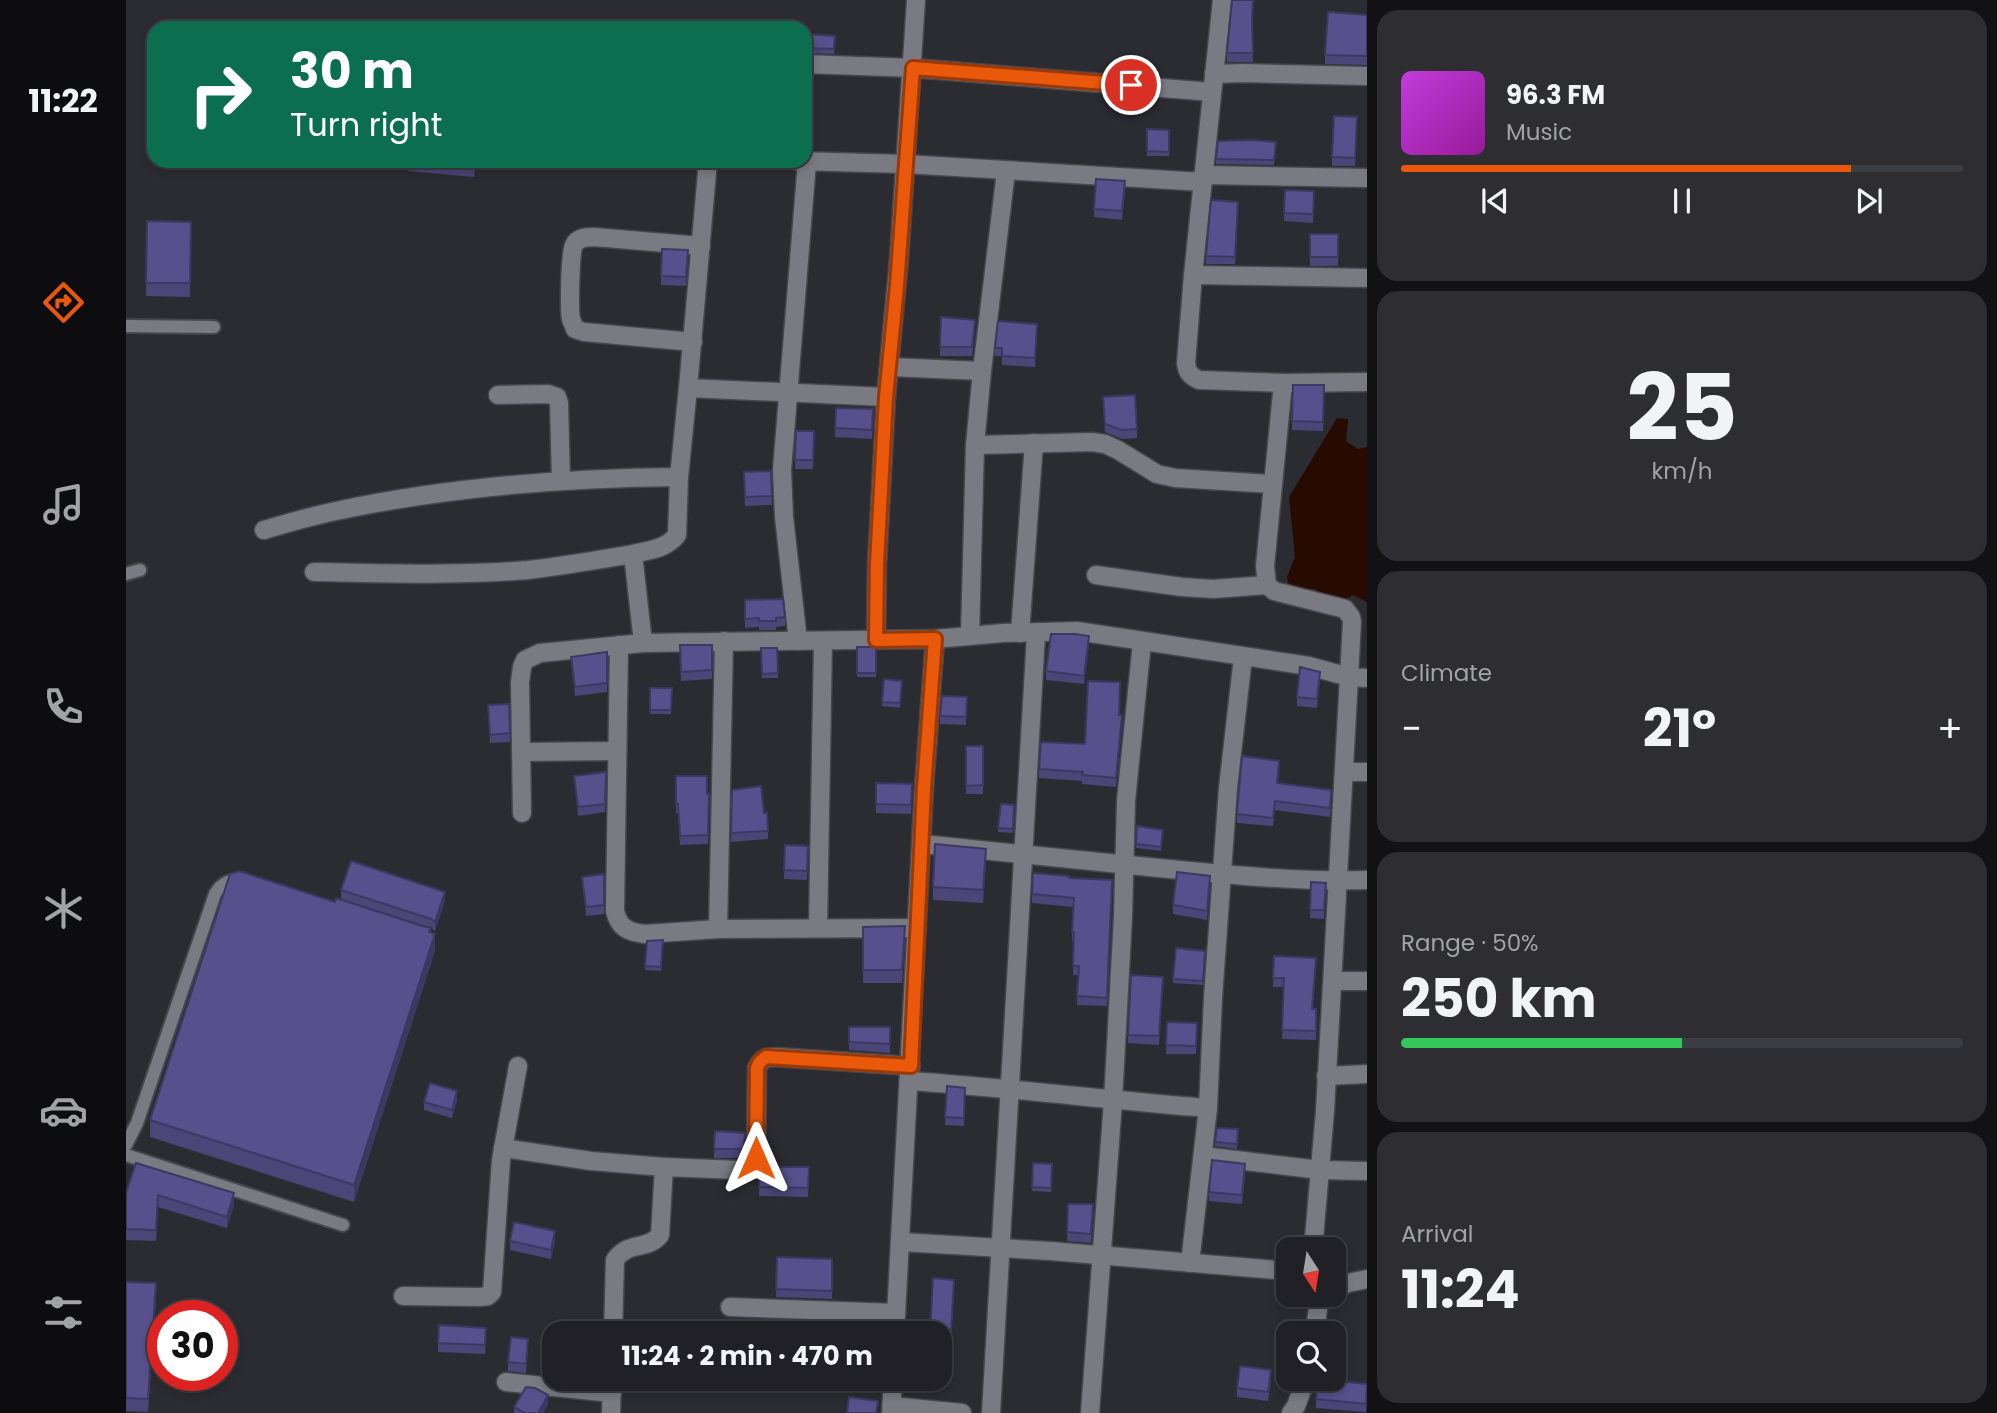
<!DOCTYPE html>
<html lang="en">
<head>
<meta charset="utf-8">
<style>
  body { margin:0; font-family:Poppins,sans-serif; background:#2d2d32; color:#f1f3f6; height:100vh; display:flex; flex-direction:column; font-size:26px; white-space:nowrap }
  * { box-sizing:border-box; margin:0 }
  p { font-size:23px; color:#a2a3a7 }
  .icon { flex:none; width:38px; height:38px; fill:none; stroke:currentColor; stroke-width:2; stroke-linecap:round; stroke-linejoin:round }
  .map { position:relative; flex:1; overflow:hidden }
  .side { display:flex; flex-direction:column; gap:10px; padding:10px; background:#121215; width:630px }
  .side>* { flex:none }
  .guide { position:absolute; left:21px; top:21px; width:665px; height:147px; border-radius:21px; box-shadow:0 4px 10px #0003,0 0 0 2px #3d3e43; background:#0b6e4f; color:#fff; overflow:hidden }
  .needle { width:46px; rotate:168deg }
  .buttons { position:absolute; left:1150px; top:1237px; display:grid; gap:14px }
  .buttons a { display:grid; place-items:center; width:70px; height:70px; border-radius:14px; background:#202026; box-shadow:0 4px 10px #0003,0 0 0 2px #3d3e43; font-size:35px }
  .speed { position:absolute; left:21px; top:1300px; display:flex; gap:14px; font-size:35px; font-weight:700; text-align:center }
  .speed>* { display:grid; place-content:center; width:91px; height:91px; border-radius:50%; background:#202026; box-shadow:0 4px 10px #0003,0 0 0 2px #3d3e43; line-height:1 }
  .speed .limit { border:10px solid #d22; background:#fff; color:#111 }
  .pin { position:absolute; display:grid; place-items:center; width:60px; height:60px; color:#fff; margin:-30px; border:4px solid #fff; border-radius:50%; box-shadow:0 2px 7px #0007 }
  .me { position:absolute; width:77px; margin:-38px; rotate:0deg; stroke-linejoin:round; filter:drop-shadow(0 0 5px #0008) }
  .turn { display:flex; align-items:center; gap:24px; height:147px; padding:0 28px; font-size:32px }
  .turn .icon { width:91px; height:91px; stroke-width:2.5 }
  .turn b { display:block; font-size:49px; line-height:60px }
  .big { font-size:52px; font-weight:700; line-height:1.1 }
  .side .widget { flex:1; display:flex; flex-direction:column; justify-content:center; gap:10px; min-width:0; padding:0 24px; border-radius:21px; background:#2d2d32 }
  .side .dial { align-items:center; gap:0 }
  .dial b { font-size:91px; line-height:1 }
  .song { display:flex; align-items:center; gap:21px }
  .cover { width:84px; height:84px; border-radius:10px; background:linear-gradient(135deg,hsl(290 70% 55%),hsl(300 70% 35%)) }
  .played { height:7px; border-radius:4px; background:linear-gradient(90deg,#ea580c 80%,#3d3e43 80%) }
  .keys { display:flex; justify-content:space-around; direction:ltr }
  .heat { display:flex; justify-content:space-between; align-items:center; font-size:38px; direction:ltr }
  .charge { height:10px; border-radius:5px; background:linear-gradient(90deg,#34c759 50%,#3d3e43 0) }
  .trip { position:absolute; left:416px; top:1321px; width:410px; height:70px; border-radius:21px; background:#202026; box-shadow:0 4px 10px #0003,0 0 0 2px #3d3e43; font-weight:700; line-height:70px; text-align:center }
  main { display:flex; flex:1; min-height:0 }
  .dock { display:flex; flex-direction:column; width:126px; justify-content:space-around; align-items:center; background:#0d0d0f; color:#a2a3a7 }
  .dock .icon { width:49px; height:49px }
  .dock .on { color:#ea580c }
  .dock b { font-size:32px; color:#f1f3f6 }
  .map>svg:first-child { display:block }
</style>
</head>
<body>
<main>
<nav class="dock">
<b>11:22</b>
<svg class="icon on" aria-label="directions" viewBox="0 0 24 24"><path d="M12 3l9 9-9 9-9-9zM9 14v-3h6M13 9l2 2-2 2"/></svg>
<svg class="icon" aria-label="music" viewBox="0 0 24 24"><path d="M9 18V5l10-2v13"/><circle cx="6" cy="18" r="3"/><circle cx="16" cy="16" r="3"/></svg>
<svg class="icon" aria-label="phone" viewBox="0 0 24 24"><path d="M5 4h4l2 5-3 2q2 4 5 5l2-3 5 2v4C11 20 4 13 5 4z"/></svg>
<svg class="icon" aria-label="climate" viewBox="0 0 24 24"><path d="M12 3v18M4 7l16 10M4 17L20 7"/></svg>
<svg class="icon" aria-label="car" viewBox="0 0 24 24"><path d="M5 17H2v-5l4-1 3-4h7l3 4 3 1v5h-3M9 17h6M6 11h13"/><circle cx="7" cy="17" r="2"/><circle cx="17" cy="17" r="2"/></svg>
<svg class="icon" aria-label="filters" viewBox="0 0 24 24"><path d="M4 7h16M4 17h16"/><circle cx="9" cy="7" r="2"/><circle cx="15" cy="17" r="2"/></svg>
</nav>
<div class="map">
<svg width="1241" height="1413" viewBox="0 0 1241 1413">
  <rect width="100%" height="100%" fill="#2b2b32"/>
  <polygon fill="#270a00" points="1211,418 1222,419 1220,441 1232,449 1241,447 1241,602 1227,595 1207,607 1189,589 1164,590 1161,577 1169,557 1163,497"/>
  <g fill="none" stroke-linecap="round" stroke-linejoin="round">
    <defs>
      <g id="lane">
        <polyline points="0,326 88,327"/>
        <polyline points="0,574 14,570"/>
        <path d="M0,1145L11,1123L89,894C96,882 104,880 117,879"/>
        <polyline points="0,1155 217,1225"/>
      </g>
      <g id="street">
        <path d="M1096,0L1067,275L1060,363C1061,372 1064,376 1073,380L1157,383L1241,382"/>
        <polyline points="679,64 787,68 1086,92"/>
        <polyline points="1088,74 1116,73 1241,76"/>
        <polyline points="672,161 779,164 1077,182"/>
        <polyline points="1077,175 1241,178"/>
        <polyline points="1067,275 1241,278"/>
        <path d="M567,342L458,332L449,329C448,325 446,323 445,319C443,309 444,253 448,245C452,237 461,237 468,237L575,246"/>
        <polyline points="764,367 856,371"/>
        <polyline points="1157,383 1139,566 1141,585 1148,591 1219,609 1225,617 1226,622 1223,677 1241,678"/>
        <polyline points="562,388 582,161"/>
        <polyline points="372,395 422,394 431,397 433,403 435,481"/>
        <polyline points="849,445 966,442 979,444 992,450 1031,474 1049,478 1147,484"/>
        <path d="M138,530C162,523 185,516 210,511C322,487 438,478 553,477"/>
        <path d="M188,572C259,573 331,576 402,570C437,566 472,560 507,554"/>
        <polyline points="970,575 1056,587 1087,589 1141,585"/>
        <polyline points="894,633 908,443"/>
        <polyline points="844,636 849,445 856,371 880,171"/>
        <polyline points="809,639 877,633 951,631 1183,666 1223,677 1199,1111 1187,1250"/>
        <polyline points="750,640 751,564 760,397"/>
        <polyline points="672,641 658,517 656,470 681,162"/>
        <path d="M493,645L489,911C493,928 502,932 519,934L592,929L791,928"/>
        <polyline points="395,752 491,751"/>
        <polyline points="1218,772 1241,772"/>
        <polyline points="396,813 394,682 396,667 399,660 414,653 517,643"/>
        <path d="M796,844C871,852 947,859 1023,867C1095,874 1168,882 1241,880"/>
        <polyline points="692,928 697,641"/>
        <polyline points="592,929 598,641"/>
        <polyline points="1207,981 1241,981"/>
        <polyline points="1200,1076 1241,1074"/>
        <path d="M784,1081C884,1088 982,1100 1082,1108"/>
        <polyline points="377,1148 465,1161 538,1167"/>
        <polyline points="1077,1156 1194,1170 1241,1171"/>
        <polyline points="776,1242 924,1251 1162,1271"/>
        <polyline points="1064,1263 1082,1108 1087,998 1102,788 1117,657"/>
        <polyline points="1208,1289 1222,1283 1241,1279"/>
        <polyline points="277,1296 354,1297 362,1296 366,1292 375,1160 392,1066"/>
        <polyline points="604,1307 770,1313"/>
        <path d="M487,1334L489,1260C503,1240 521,1251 534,1235L538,1167L613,1170L622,1169L628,1166L630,1159L631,1068C636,1058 640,1057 650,1057L785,1066"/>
        <polyline points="1188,1334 1193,1303 1202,1295"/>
        <polyline points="380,1382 486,1393"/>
        <polyline points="766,1406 836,1413"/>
        <polyline points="485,1413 486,1379"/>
        <polyline points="865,1413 910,634"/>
        <polyline points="964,1413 987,1101 997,916 1000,801 1016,642"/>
        <polyline points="1165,1413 1170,1406 1180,1379"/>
      </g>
      <g id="secondary">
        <path d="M769,1334L798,788L809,639L517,643L507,554C524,550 540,549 551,535L553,477L562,388L760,397L773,259L790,0"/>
        <polyline points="765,1413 767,1379"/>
      </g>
    </defs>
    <use href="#lane" stroke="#46464c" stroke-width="16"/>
    <use href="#street" stroke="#46464c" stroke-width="21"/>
    <use href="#secondary" stroke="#46464c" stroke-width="21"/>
    <use href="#lane" stroke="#7a7a83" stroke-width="12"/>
    <use href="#street" stroke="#7a7a83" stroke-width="18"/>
    <use href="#secondary" stroke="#7a7a83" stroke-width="18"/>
  </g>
  <g fill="#4b4578">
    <polygon points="1241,15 1241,65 1199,64 1199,55"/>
    <polygon points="1126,25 1127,62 1101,62 1101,53"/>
    <polygon points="680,34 709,36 708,54 679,53"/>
    <polygon points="1231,117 1229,166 1206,166 1206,157"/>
    <polygon points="1021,129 1043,130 1043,156 1021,156"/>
    <polygon points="1150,147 1148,165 1090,164 1090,159"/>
    <polygon points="282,161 350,161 348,177 282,171"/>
    <polygon points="999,190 996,220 968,217 968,209"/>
    <polygon points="1159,190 1188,191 1187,223 1158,221"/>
    <polygon points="1112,210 1109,264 1080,264 1080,256"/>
    <polygon points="21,221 65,222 64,297 20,296"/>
    <rect x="1184" y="234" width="28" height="32"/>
    <polygon points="562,259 560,286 535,285 535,276"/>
    <polygon points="815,317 849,329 846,356 814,356"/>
    <polygon points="911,332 909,367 876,365 876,356 869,356 869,348"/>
    <polygon points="1167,385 1198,385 1197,431 1166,430"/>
    <polygon points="977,397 1011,429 1011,438 996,439 979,432"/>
    <polygon points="710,408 747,409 746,439 709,437"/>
    <polygon points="670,431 688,431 687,469 669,469"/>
    <polygon points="645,471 646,505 619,506 618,472"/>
    <polygon points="619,600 659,617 659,626 650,627 650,630 633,630 633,627 619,628"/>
    <polygon points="963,644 958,684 920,680 920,671"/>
    <polygon points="554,645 586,645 586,679 555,681"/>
    <rect x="731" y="647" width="19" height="30"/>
    <polygon points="635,648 651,648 652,678 636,678"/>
    <polygon points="481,652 481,692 449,696 445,657"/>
    <polygon points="758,679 776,681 774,708 756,706"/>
    <polygon points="1194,681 1191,708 1171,706 1171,697"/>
    <polygon points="524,688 546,688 545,714 524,714"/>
    <polygon points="841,697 840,725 814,724 814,716"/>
    <polygon points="362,705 384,733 384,742 364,743"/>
    <polygon points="993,715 996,724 990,787 956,784 956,781 913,778 913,769 959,744"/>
    <rect x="840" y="746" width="17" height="48"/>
    <polygon points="1153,769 1152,783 1205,798 1204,817 1149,810 1147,826 1111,823 1111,814"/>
    <polygon points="480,772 479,812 452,816 448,776"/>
    <polygon points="550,776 581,794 583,794 582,844 554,845 552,813 550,813"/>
    <polygon points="750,783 786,784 785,814 750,813"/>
    <polygon points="606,790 642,831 642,839 605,842"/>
    <polygon points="888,805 887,833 872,832 872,828"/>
    <polygon points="1011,826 1037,834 1035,851 1010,848"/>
    <polygon points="659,845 682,846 681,880 658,879"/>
    <polygon points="860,862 857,903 807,900 807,887"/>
    <polygon points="478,874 478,914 460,916 456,877"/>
    <polygon points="943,878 986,880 981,1006 951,1005 952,975 947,975 948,941 946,941 946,932 947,907 906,903 906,894"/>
    <polygon points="1185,882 1200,883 1198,919 1184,918"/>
    <polygon points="1084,884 1081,920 1047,914 1047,905"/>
    <polygon points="215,890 319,901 309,931 305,928 305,933 309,951 228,1202 24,1137 24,1120 209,902 299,927 303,927 215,899"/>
    <polygon points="737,927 779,939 776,983 737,983"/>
    <polygon points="537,940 535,971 519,970 521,941"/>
    <polygon points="1079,951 1077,985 1047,983 1047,979"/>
    <polygon points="1148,956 1190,967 1187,1009 1190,1009 1190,1040 1156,1039 1158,987 1147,987"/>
    <polygon points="1037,986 1033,1045 1002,1043 1002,1035"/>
    <polygon points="1041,1022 1071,1023 1070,1054 1040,1054"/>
    <polygon points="723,1027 764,1027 764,1053 723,1050"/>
    <polygon points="821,1086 839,1088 838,1126 819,1125"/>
    <polygon points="331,1100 326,1118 298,1110 298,1102"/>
    <polygon points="1112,1129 1111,1149 1089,1146 1089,1142"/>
    <polygon points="589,1131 619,1133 618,1158 588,1158"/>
    <polygon points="10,1163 108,1205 101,1228 32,1207 30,1241 0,1240 0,1193"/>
    <polygon points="907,1163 926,1164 925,1192 906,1191"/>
    <polygon points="634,1167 683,1167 682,1197 633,1196"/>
    <polygon points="1119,1172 1116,1204 1083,1201 1083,1192"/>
    <polygon points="942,1204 967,1213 965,1243 941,1241"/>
    <polygon points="429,1239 425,1259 384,1250 384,1241"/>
    <polygon points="651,1257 706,1259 706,1299 650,1297"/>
    <polygon points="0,1282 30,1296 22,1412 0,1411"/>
    <polygon points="828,1289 824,1358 814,1357 814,1334"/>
    <polygon points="360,1328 359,1354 312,1352 312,1343"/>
    <polygon points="402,1347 400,1373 382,1371 382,1362"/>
    <polygon points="1145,1379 1142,1401 1111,1397 1111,1388"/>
    <polygon points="1241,1384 1240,1412 1190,1408 1190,1399"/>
    <polygon points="422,1404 417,1413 388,1413 388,1407"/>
  </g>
  <g fill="#3d3862">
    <polygon points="963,636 963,644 958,684 958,676"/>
    <polygon points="996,715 996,724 990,787 990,778"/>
    <polygon points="319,892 319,901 309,931 309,922"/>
    <polygon points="309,934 309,951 228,1202 228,1185"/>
    <polygon points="331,1091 331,1100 326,1118 326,1110"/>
    <polygon points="108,1193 108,1205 101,1228 101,1217"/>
    <polygon points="429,1231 429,1239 425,1259 425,1250"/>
    <polygon points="30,1283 30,1296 22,1412 22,1399"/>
    <polygon points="422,1395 422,1404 417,1413 412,1413"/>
  </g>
  <g fill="#57508c" stroke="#3d3862" stroke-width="2">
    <polygon points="1106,0 1127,0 1126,21 1127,53 1101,53"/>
    <polygon points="1202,12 1241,15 1241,56 1199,55"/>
    <polygon points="680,34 709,36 708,49 679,48"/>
    <polygon points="1208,116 1231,117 1229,158 1206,157"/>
    <polygon points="1021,129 1043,130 1043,152 1021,151"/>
    <polygon points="1126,140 1150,142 1148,160 1090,159 1092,141"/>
    <polygon points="282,161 349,161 348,168 282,162"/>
    <polygon points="970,179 999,181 996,211 968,209"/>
    <polygon points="1159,190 1188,191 1187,214 1158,213"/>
    <polygon points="1085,200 1112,202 1109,257 1080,256"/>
    <polygon points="21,221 65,222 64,283 20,283"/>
    <rect x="1184" y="234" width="28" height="23"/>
    <polygon points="536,249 562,250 560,277 535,276"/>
    <polygon points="815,317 849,320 846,347 814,347"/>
    <polygon points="872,321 911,324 909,358 876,356 876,348 869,348"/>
    <polygon points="1167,385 1198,385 1197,422 1166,421"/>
    <polygon points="1009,395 1011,429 996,430 979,424 977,397"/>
    <polygon points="710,408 747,409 746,430 709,428"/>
    <polygon points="670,431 688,431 687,460 669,460"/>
    <polygon points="645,471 646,496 619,497 618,472"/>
    <polygon points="657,599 659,617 650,618 650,621 633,621 633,618 619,619 619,600"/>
    <polygon points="925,634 949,634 963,636 958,676 920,671"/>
    <polygon points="554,645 586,645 586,670 555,672"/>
    <rect x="731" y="647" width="19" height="26"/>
    <polygon points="635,648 651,648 652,673 636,674"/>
    <polygon points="481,652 481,683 449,687 445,657"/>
    <polygon points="1174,667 1194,672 1191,699 1171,697"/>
    <polygon points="758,679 776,681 774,703 756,702"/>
    <polygon points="962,681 994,682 993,715 996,715 990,778 956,775 957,772 913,769 915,742 959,744"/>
    <polygon points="524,688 546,688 545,710 524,710"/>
    <polygon points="816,696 841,697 840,717 814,716"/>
    <polygon points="383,704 384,733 364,735 362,705"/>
    <polygon points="840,746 857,746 857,785 840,786"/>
    <polygon points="1116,756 1153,761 1151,783 1205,790 1204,808 1149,801 1147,818 1111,814"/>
    <polygon points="480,772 479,804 452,807 448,776"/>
    <polygon points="550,776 581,776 581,794 583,794 582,835 554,836 552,804 550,804"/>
    <polygon points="750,783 786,784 785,805 750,804"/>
    <polygon points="635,786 638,813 641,813 642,831 605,833 606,790"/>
    <polygon points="875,804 888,805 887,829 872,828"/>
    <polygon points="1011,826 1037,830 1035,847 1010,844"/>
    <polygon points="809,844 860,849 857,890 807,887"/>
    <polygon points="659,845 682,846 681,871 658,870"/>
    <polygon points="225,861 319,892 309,922 305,919 215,890"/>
    <polygon points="113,871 209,902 210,898 299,927 305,927 303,932 309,934 228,1185 24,1120 104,874"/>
    <polygon points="1051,872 1084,876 1081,911 1047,905"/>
    <polygon points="907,873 943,876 943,878 986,880 981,998 951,996 953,966 947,966 948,932 946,932 948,898 906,894"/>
    <polygon points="478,874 478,905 460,907 456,877"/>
    <polygon points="1185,882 1200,883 1198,910 1184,910"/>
    <polygon points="779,926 776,970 737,970 737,927"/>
    <polygon points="537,940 535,967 519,966 521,941"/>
    <polygon points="1050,948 1079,951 1077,981 1047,979"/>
    <polygon points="1148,956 1190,958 1186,1009 1190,1009 1190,1031 1156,1030 1158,978 1147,978"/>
    <polygon points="1005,975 1037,977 1033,1036 1002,1035"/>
    <polygon points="1041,1022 1071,1023 1070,1046 1040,1045"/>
    <polygon points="723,1027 764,1027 764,1044 723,1042"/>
    <polygon points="304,1083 331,1091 326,1110 298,1102"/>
    <polygon points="821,1086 839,1088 838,1118 819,1117"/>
    <polygon points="1091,1128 1112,1129 1111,1144 1089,1142"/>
    <polygon points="589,1131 619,1133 618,1149 588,1149"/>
    <polygon points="1086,1160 1119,1164 1116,1195 1083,1192"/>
    <polygon points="10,1163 108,1193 101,1217 32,1195 30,1230 0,1229 0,1193"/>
    <polygon points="907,1163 926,1164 925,1188 906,1187"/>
    <polygon points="634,1167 683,1167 682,1188 633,1187"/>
    <polygon points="942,1204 967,1204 965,1234 941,1232"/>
    <polygon points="388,1222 429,1231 425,1250 384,1241"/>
    <polygon points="651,1257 706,1259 706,1291 650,1289"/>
    <polygon points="807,1278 828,1280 824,1349 814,1348 814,1334 804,1334"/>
    <polygon points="0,1282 30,1283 22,1399 0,1398"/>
    <polygon points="446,1321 476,1322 477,1330 480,1334 446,1334"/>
    <polygon points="576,1323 607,1328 606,1334 574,1334"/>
    <polygon points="313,1325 360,1328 359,1345 312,1343"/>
    <polygon points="385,1337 402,1339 400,1364 382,1362"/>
    <polygon points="1114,1366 1145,1370 1142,1392 1111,1388"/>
    <polygon points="1192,1379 1241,1384 1240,1404 1190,1399"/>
    <polygon points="400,1387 409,1388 422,1395 412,1413 399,1413 388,1407"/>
    <polygon points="723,1397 752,1401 750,1413 721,1413"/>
  </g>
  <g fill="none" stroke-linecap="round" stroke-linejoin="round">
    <defs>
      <polyline id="route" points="630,1158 631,1068 634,1062 640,1057 785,1066 798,788 809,639 750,640 751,564 760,397 771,286 787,68 1005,85"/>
    </defs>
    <use href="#route" stroke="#983908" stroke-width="18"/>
    <use href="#route" stroke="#ea580c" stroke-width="12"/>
  </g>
</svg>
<div class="buttons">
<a><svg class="needle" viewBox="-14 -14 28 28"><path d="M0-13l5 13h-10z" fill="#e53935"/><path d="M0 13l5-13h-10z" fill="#a2a3a7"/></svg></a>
<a><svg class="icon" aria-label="search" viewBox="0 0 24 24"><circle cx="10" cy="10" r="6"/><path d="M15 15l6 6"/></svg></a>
</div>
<div class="speed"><div class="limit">30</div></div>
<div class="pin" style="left:1005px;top:85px;background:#d93025"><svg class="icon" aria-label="arrive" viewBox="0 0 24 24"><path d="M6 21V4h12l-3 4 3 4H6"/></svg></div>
<svg class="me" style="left:630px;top:1158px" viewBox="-20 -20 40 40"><path d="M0-17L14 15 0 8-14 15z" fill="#ea580c" stroke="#fff" stroke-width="4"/></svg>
<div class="trip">11:24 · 2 min · 470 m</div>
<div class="guide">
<div class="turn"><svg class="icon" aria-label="right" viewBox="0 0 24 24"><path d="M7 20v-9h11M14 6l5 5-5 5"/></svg><div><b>30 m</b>Turn right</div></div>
</div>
</div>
<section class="side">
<div class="widget">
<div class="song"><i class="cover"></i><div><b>96.3 FM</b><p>Music</p></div></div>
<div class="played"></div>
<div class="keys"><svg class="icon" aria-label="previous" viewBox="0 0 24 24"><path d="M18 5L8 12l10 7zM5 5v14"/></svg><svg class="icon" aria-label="pause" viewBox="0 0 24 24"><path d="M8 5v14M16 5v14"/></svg><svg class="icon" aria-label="next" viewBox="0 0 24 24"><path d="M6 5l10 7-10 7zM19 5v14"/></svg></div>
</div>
<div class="widget dial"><b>25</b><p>km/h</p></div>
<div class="widget"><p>Climate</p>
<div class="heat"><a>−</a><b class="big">21°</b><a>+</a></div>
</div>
<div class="widget"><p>Range · 50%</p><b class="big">250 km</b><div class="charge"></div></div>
<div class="widget"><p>Arrival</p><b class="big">11:24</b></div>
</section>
</main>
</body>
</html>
